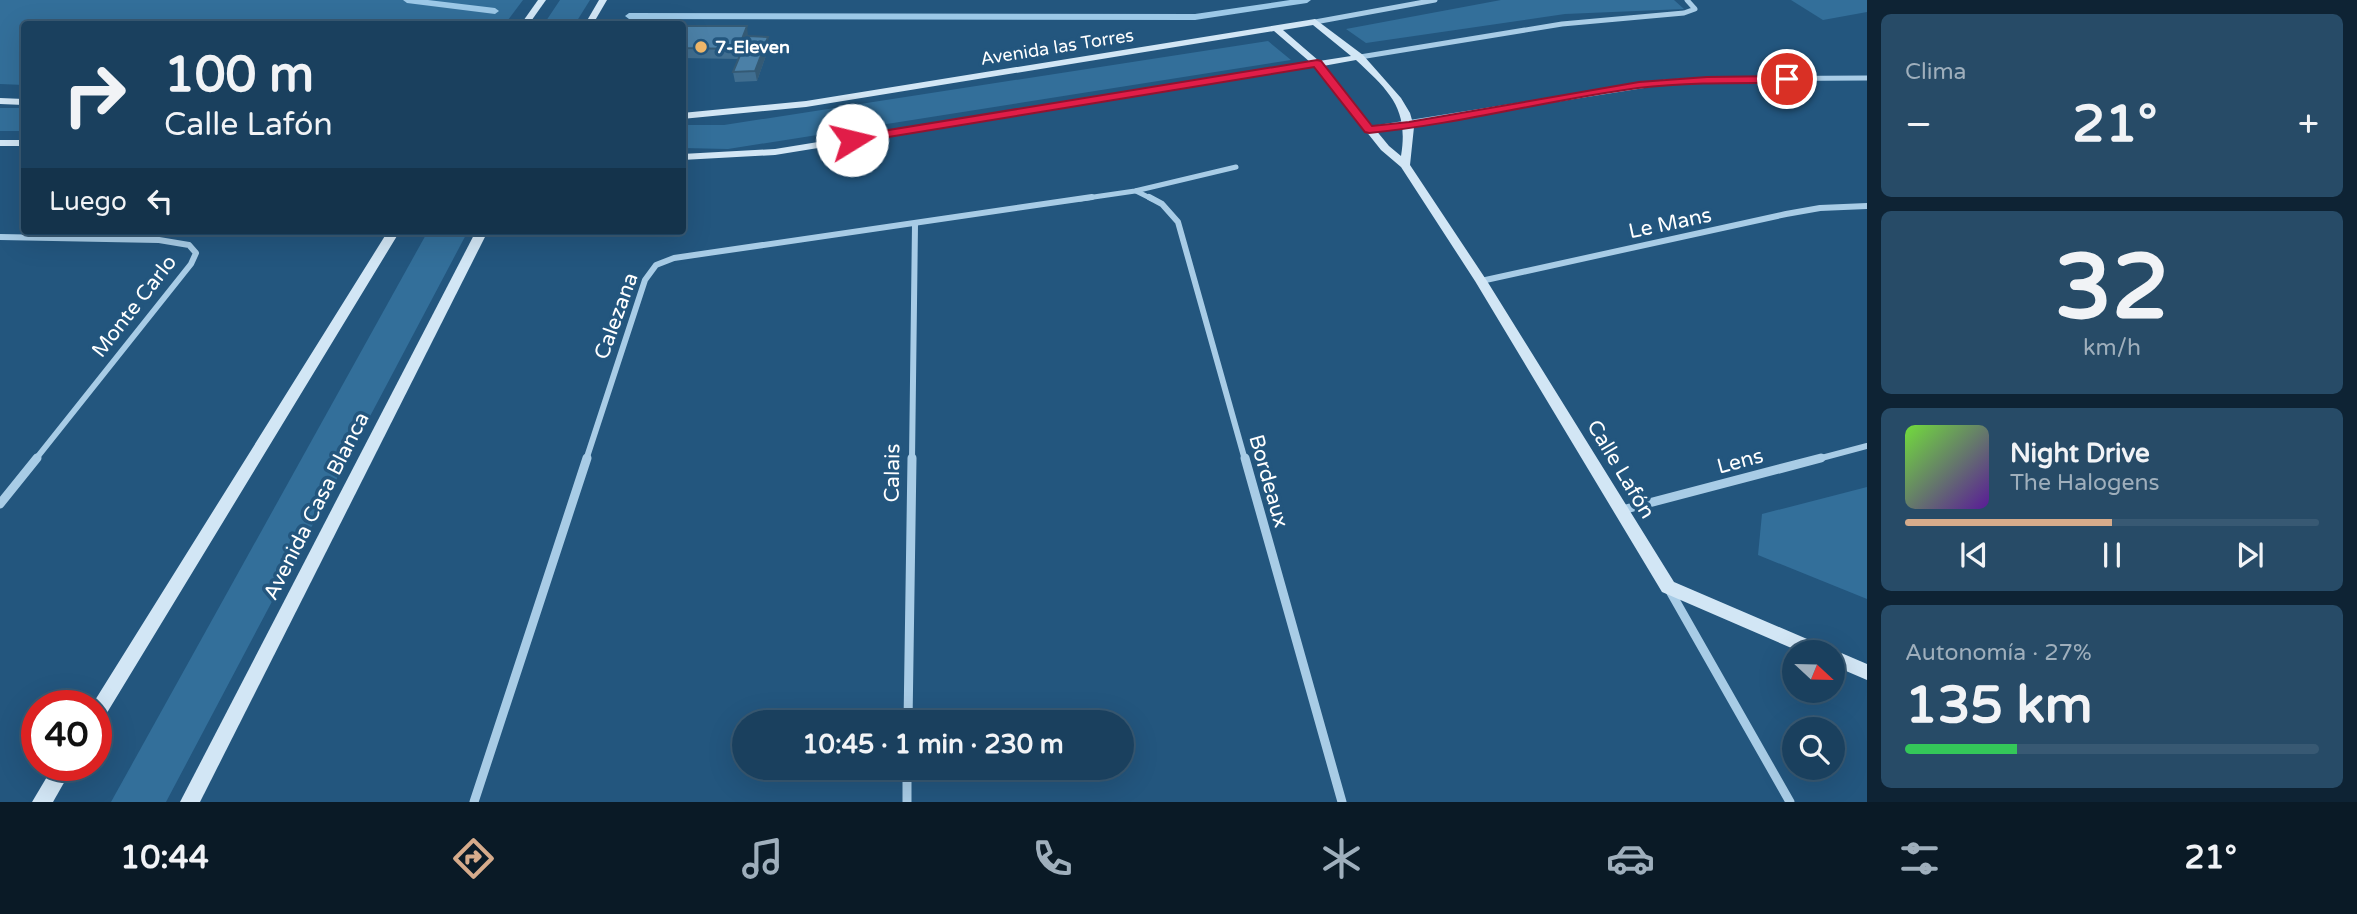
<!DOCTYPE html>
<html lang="es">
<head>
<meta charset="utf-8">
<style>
  body { margin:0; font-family:"Varela Round",sans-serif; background:#274b67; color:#f1f3f6; height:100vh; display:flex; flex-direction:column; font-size:26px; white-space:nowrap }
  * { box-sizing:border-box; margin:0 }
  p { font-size:23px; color:#9fafbc }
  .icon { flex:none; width:38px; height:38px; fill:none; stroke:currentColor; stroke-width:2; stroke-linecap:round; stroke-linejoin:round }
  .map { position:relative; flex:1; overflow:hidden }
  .side { display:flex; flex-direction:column; gap:14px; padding:14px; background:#0e2334; width:490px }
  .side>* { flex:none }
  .banner { position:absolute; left:21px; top:21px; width:665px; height:214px; border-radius:7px; box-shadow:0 7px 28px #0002,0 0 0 2px #385973; background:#1a405e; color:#f1f3f6; overflow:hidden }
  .needle { width:46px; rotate:112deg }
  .fabs { position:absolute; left:1782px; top:640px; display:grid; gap:14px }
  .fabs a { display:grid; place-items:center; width:63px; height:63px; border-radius:50%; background:#1a405e; box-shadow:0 7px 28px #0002,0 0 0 2px #385973; font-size:35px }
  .speed { position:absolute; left:21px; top:690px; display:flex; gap:14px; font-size:35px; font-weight:700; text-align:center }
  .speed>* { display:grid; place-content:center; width:91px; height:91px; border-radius:50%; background:#1a405e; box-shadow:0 7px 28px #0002,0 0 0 2px #385973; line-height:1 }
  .speed .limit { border:10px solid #d22; background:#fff; color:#111 }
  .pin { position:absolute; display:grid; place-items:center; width:60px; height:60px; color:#fff; margin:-30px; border:4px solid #fff; border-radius:50%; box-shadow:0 2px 7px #0007 }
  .me { position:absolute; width:77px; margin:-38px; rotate:81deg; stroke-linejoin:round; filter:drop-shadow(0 0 5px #0008) }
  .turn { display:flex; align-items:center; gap:24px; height:147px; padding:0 28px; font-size:32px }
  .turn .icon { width:91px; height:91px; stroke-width:2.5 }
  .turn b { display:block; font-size:49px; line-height:60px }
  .then { display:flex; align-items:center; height:66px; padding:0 28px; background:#0003; gap:14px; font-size:26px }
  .big { font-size:52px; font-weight:700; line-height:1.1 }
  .side .card { flex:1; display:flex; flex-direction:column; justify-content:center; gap:10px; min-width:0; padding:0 24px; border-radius:10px; background:#274b67 }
  .side .dial { align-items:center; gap:0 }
  .dial b { font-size:91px; line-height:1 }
  .song { display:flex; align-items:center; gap:21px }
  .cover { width:84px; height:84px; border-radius:10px; background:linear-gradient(135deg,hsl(100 70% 55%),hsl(270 70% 35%)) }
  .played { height:7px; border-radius:4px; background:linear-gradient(90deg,#d6ab8b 50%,#385973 50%) }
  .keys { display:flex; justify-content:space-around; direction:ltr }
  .heat { display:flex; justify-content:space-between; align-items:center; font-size:38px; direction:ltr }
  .charge { height:10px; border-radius:5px; background:linear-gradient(90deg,#34c759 27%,#385973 0) }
  .trip { position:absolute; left:732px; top:710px; width:402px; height:70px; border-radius:35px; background:#1a405e; box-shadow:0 7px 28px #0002,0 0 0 2px #385973; font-weight:700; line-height:70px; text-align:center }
  .menu { display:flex; height:112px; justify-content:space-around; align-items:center; background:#0a1a26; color:#9fafbc }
  .menu .icon { width:49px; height:49px }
  .menu .selected { color:#d6ab8b }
  .menu b { font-size:32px; color:#f1f3f6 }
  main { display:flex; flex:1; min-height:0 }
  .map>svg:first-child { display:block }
</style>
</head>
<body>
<main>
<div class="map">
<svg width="1867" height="802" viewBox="0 0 1867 802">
  <rect width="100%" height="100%" fill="#23567e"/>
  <g fill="#336f9a">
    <polygon points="0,0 523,0 505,24 24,24 24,85 0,84"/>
    <polygon points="560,0 590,0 575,24 544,24"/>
    <polygon points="1501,0 1674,0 1684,9 1565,14 1366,43 1346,29"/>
    <polygon points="1791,0 1867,0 1867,12 1823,20"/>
    <polygon points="1268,41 1291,60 728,149 683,148 683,125 724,125"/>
    <rect x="0" y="108" width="24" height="23"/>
    <polygon points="428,231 468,231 166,802 111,802"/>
    <polygon points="1867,487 1867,599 1758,555 1762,514"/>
  </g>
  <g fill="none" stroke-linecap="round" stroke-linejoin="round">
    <g fill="#9cc8e7" fill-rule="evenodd">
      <polygon points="403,0 428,0 495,8 499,11 495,14 407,3"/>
      <polygon points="1290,0 1311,0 1307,3 1195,20 629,19 625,16 629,13 1195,14"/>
    </g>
    <g stroke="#a8cce6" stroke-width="5">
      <polyline points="1315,22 1435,0"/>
      <polyline points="1360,57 1562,24 1684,13 1695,9 1687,0"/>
      <polyline points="1369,129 1666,82 1723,79 1867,78"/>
      <polyline points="1136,191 1152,199"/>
      <polyline points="1080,199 1135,191 1236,167"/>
    </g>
    <g stroke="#a8cce6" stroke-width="6">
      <polyline points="1149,197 1162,204 1178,222 1245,460"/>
      <polyline points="0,237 159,240 189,245 196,253 191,264 35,460"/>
      <polyline points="1481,281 1786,214 1820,208 1867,206"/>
      <polyline points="586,460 645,280 656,265 674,258 1092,197"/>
      <polyline points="912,460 915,225"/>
      <polyline points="1814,460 1867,446"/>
    </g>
    <g stroke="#a8cce6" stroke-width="9">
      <polyline points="1245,458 1342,802"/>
      <polyline points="0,504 37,458"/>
      <polyline points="1622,510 1821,458"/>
      <polyline points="1670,591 1790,802"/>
      <polyline points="908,723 912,458"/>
      <polyline points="907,768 907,802"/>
      <polyline points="474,802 587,458"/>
    </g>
    <g fill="#d2e6f5" fill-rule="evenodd">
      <polygon points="538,0 546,0 529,24 521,24"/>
      <polygon points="599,0 607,0 593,24 585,24"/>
      <path d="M1315,19L1363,55L1401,98L1410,113L1414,127L1410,165L1487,281L1674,582L1828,648L1829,650L1832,649L1867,664V680L1832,665V653H1803L1662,592L1475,281L1401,167L1381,150L1315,67L775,155L682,160V154L775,149L1310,62L1274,31L806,107L682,119V113L806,101ZM1313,25L1351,56L1319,61L1283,30ZM1356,60C1389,91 1409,108 1401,156L1389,146L1323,66Z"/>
      <polygon points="0,98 24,99 24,105 0,104"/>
      <rect x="0" y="140" width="24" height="6"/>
      <polygon points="388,231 400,231 102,721 96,723 96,705 92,705"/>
      <polygon points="476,231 488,231 200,802 180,802"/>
      <polygon points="54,765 74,765 53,802 32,802"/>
    </g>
  </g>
  <polygon fill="#406e90" points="682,26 748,36 769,47 757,81 735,82 733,72 739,59 682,58"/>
  <g fill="#345a75">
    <polygon points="747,26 748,36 740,59 738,49"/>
    <polygon points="768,37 769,47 757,81 755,71"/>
  </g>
  <g fill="#4b80a7" stroke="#345a75" stroke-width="2">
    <polygon points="682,26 747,26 738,49 682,48"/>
    <polygon points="748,36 768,37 755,71 733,72"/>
  </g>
  <path fill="#e11d48" stroke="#92132f" stroke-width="2" d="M1317,60L1321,61L1372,126L1409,122L1639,82L1707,77L1787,76L1793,79L1787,83C1738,83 1687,82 1638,88C1548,100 1459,124 1369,133L1365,132L1314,67L852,143L846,140L852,136Z"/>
  <circle fill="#f1b96b" stroke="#23567e" stroke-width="2.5" cx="701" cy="47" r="7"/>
  <g text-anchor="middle" stroke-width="7" stroke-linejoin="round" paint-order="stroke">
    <g font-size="18" font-weight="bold" fill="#fff" stroke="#23567e" text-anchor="start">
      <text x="715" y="53">7-Eleven</text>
    </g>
    <g font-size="18" fill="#fff" stroke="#23567e">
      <text transform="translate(1057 47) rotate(-9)" y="6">Avenida las Torres</text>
    </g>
    <g font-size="21" fill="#fff" stroke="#23567e">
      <text transform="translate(1670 223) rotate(-12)" y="7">Le Mans</text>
      <text transform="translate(134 306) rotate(-52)" y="7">Monte Carlo</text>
      <text transform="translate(616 316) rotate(-70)" y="7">Calezana</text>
      <text transform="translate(1740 461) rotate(-15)" y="7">Lens</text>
      <text transform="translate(1621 469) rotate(59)" y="7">Calle Lafón</text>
      <text transform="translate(892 473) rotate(-89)" y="7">Calais</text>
      <text transform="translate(1269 481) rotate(74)" y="7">Bordeaux</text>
      <text transform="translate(316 506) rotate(-63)" y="7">Avenida Casa Blanca</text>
    </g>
  </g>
</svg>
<div class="fabs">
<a><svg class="needle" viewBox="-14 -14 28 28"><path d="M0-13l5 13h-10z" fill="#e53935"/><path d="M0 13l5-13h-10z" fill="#9fafbc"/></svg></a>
<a><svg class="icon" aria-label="search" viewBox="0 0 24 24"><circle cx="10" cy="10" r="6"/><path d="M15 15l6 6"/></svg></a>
</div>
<div class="speed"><div class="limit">40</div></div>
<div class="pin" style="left:1787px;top:79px;background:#d93025"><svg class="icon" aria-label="arrive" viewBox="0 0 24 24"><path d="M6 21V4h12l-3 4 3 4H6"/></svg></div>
<svg class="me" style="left:852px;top:140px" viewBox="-20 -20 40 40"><circle r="19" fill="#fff"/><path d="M0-13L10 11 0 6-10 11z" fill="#e11d48"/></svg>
<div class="trip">10:45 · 1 min · 230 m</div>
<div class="banner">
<div class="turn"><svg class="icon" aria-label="right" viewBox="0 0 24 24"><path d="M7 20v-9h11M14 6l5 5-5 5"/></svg><div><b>100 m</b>Calle Lafón</div></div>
<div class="then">Luego<svg class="icon" aria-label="left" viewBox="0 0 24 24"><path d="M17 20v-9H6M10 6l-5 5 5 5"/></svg></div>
</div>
</div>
<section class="side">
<div class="card"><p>Clima</p>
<div class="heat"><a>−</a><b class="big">21°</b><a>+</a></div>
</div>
<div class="card dial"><b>32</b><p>km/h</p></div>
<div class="card">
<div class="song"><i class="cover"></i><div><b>Night Drive</b><p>The Halogens</p></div></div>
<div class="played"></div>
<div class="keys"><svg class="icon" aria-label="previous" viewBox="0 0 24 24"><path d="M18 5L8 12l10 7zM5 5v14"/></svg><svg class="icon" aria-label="pause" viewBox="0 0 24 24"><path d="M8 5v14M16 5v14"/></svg><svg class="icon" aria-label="next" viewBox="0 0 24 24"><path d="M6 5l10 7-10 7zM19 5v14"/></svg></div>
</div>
<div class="card"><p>Autonomía · 27%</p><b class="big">135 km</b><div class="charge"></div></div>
</section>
</main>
<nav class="menu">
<b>10:44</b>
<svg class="icon selected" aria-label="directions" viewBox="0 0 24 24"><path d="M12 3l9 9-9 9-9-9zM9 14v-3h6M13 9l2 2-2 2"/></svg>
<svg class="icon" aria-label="music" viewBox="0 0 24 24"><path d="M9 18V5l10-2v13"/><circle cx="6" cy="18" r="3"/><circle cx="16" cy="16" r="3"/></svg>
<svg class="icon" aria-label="phone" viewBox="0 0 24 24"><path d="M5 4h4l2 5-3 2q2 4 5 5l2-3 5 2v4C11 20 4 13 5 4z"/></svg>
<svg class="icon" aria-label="climate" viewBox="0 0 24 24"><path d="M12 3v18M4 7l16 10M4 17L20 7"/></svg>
<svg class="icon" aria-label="car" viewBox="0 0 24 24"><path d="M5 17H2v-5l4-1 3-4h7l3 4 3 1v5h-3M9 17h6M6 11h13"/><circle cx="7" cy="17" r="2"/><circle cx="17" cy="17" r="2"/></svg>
<svg class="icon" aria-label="filters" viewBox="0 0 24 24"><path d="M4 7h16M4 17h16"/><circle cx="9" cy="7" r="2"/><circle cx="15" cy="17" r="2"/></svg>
<b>21°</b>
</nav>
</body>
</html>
